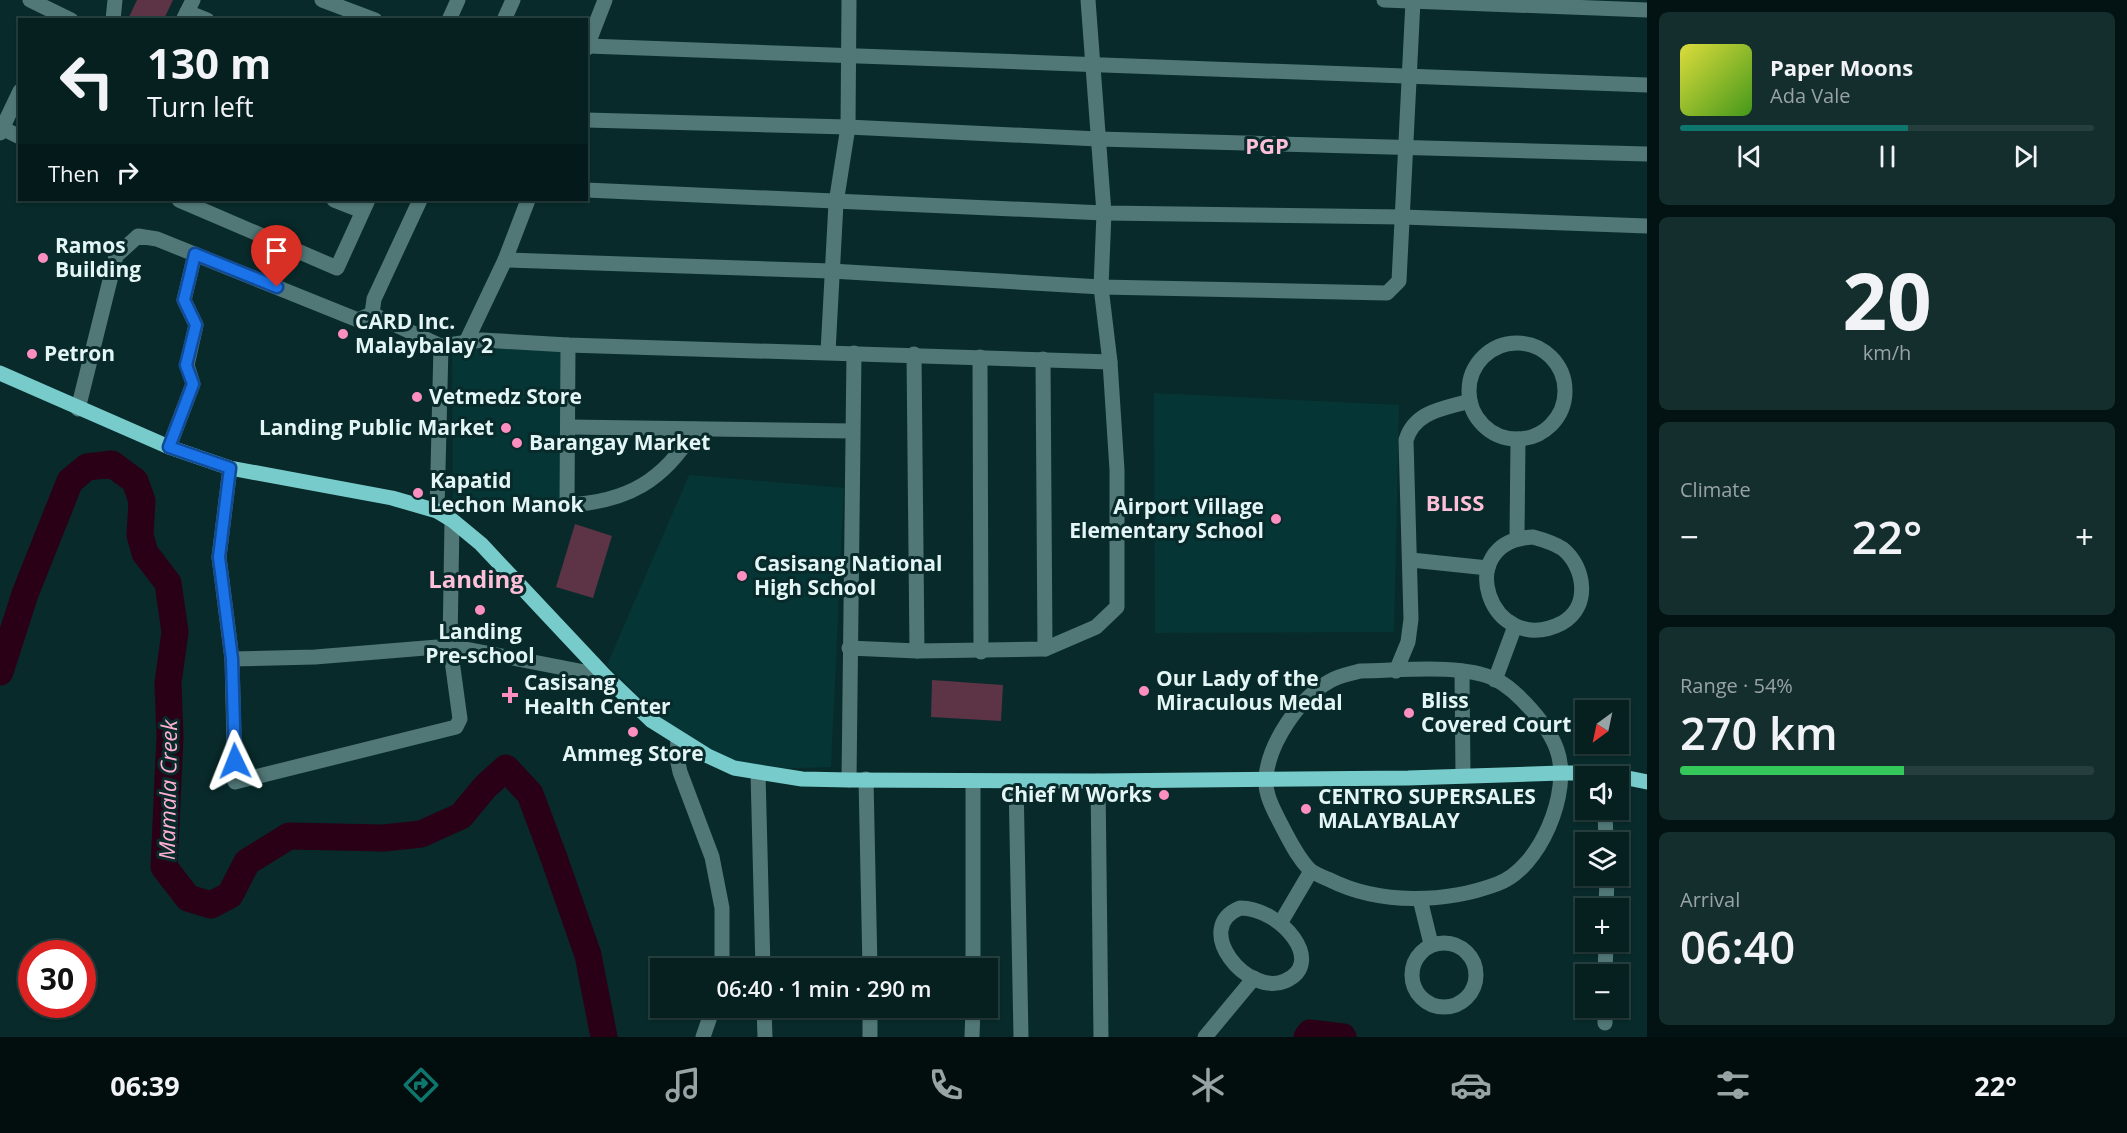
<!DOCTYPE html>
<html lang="en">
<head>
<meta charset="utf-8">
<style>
  body { margin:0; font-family:"Open Sans",sans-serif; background:#142d2d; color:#f1f3f6; height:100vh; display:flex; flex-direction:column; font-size:22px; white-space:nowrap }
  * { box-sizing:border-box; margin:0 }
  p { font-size:20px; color:#98a3a5 }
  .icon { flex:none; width:33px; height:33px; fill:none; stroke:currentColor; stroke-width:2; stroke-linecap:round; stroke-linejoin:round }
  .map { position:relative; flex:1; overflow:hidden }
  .drawer { display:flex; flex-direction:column; gap:12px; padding:12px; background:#031212; width:480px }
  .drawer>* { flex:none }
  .guide { position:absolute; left:18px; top:18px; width:570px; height:183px; border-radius:0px; box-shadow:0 2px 4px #0004,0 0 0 2px #273e3e; background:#062020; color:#f1f3f6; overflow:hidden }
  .needle { width:39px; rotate:213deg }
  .fabs { position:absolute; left:1575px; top:700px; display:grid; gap:12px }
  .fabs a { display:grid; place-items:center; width:54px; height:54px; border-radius:0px; background:#062020; box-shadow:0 2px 4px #0004,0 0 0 2px #273e3e; font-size:30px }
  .speed { position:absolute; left:18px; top:940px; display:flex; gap:12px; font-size:30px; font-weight:700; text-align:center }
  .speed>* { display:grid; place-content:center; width:78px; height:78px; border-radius:50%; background:#062020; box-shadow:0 2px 4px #0004,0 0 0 2px #273e3e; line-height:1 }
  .speed .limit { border:9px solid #d22; background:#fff; color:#111 }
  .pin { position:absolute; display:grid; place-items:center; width:51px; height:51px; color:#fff; margin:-62px -26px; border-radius:50% 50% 50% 0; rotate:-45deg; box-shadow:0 0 6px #0007 }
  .pin .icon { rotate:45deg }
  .me { position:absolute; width:66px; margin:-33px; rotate:358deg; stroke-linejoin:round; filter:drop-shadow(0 0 4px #0008) }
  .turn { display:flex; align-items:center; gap:21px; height:126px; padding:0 30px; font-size:27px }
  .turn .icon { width:78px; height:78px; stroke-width:2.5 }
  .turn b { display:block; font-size:42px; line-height:51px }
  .then { display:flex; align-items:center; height:57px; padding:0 30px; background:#0003; gap:12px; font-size:22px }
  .big { font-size:45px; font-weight:600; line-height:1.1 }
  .drawer .card { flex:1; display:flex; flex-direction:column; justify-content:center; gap:9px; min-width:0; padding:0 21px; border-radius:9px; background:#142d2d }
  .drawer .dial { align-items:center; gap:0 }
  .dial b { font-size:78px; line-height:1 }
  .song { display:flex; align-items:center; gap:18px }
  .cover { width:72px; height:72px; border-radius:9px; background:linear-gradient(135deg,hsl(60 70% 55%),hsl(100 70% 35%)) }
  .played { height:6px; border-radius:3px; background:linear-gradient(90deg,#0f766e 55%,#273e3e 55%) }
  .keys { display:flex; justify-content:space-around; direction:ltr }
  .heat { display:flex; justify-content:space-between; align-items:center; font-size:33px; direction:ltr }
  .charge { height:9px; border-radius:4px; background:linear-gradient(90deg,#34c759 54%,#273e3e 0) }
  .trip { position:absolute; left:650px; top:958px; width:348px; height:60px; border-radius:0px; background:#062020; box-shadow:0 2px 4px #0004,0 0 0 2px #273e3e; font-weight:600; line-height:60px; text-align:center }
  .tab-bar { display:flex; height:96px; justify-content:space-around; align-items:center; background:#020d0d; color:#98a3a5 }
  .tab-bar .icon { width:42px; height:42px }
  .tab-bar .selected { color:#0f766e }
  .tab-bar b { font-size:27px; color:#f1f3f6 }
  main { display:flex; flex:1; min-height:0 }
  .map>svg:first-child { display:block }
</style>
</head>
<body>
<main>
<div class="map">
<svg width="1647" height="1037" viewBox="0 0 1647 1037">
  <rect width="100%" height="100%" fill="#082a2a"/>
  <g fill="#063536">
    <polygon points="452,348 561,350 560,508 453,505"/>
    <polygon points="1154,393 1399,405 1394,632 1155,633"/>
    <polygon points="689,475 844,488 831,767 764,769 735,762 667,724 607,665"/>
  </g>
  <g fill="#5d3346">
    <polygon points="137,0 173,0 164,19 128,19"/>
    <polygon points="575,524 612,536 593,598 556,587"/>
    <polygon points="932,680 1003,685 1001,721 931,717"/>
  </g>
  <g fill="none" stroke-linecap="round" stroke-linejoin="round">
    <g stroke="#2a0016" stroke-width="27">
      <polyline points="0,672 25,594 70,481 87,467 112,464 135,481 142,501 140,535 145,553 168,583 175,632 168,683 170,737 164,867 188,898 211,905 230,895 247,862 289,836 384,838 421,834 461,816 485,787 506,768 530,794 554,858 588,955 604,1037"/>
      <polyline points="1307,1037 1310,1033 1343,1037"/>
    </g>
    <g stroke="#517777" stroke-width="15">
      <polyline points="30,0 71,20"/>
      <polyline points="322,0 375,20"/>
      <polyline points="1384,0 1647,10"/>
      <polyline points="187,12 207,20"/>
      <polyline points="113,20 115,0"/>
      <polyline points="183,20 193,0"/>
      <polyline points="449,20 458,0"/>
      <polyline points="504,20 513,0"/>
      <polyline points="588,46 1647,85"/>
      <polyline points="586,49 605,0"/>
      <polyline points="586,120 848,127 1098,139 1647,154"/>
      <polyline points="2,128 20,137"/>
      <polyline points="0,133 20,91"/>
      <polyline points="586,190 1104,213 1403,217 1647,226"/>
      <polyline points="179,200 337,268 368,200"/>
      <polyline points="334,200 362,211"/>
      <polyline points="505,260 831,271 1101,287 1387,293 1399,281 1413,1"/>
      <polyline points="372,314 374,299 420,200"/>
      <polyline points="467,340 505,260 528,200"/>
      <circle cx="1517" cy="391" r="48"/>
      <path d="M568,345L567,505C627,502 664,481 695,429"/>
      <polyline points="828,352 836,203 848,127 849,0"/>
      <polyline points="914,354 917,651"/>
      <polyline points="980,357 981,652"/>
      <polyline points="1043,359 1045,649"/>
      <polyline points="78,409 116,256 138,236 157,239 358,320 372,314 441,346 482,340 568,345 1110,362"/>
      <polyline points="568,427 852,431"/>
      <polyline points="169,447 193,384 187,365 196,325 184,300 195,254"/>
      <polyline points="230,468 219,557 232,659 235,782 456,727 460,719 450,646 452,520"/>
      <polyline points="437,511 441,346"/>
      <path d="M1533,537C1544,540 1554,543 1563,549C1585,567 1591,607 1562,623C1490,660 1450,541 1533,537Z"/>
      <polyline points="1517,538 1518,439"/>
      <polyline points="1411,560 1488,568"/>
      <polyline points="849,648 917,651 1045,649 1096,627 1117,607 1117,470 1110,362 1101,287 1104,213 1088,0"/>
      <polyline points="232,659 315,657 450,646 605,676"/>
      <path d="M1360,671C1398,671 1460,663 1495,679C1517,690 1549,726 1557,750C1572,791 1540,869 1497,884C1446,903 1380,905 1330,880C1323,877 1315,874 1310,870C1299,859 1292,845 1285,832C1277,816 1264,796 1266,777C1269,743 1299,698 1330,681C1338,676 1350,674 1360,671Z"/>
      <path d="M1396,671L1408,642L1411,619L1406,440C1415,411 1443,409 1470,401"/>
      <polyline points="1462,671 1463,776"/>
      <polyline points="1495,680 1515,626"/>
      <polyline points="678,738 677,758 680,772 712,857 722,908 722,969"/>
      <polyline points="758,773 763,969"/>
      <polyline points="866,779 870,969"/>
      <polyline points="849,780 854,353"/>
      <polyline points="1016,781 1021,1037"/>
      <polyline points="1098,781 1101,1037"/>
      <polyline points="1605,810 1606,843"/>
      <polyline points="1420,899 1431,944"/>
      <path d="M1240,908C1281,908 1327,963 1285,981C1247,997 1191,928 1240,908Z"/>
      <polyline points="1606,909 1607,876"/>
      <polyline points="1281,922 1311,871"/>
      <circle cx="1444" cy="975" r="32"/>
      <polyline points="973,969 973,781"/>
      <polyline points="1605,975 1606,942"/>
      <polyline points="764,1008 765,1037"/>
      <polyline points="1605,1023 1605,1008"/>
      <polyline points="703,1037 713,1008"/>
      <polyline points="870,1037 870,1008"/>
      <polyline points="972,1037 973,1008"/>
      <polyline points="1205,1037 1254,978"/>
    </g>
    <polyline stroke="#78cbcb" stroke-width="15" points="0,373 169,447 230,468 392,498 437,511 452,520 481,544 605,676 652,721 708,756 734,768 802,779 849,780 1098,781 1408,778 1561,773 1603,773 1647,782"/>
  </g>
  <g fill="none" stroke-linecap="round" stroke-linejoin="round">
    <defs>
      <polyline id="route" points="235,761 232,659 219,557 230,468 169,447 193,384 186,365 196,325 184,300 195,254 277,287"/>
    </defs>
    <use href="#route" stroke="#114b97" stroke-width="15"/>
    <use href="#route" stroke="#1a73e8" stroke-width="10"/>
  </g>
  <g fill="#fd8ec0" stroke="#082a2a" stroke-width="2">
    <circle cx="43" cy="258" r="6"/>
    <circle cx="343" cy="334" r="6"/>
    <circle cx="32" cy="354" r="6"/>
    <circle cx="417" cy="397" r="6"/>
    <circle cx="506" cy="428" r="6"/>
    <circle cx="517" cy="443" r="6"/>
    <circle cx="418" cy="493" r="6"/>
    <circle cx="1276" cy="519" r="6"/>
    <circle cx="742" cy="576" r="6"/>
    <circle cx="480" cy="610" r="6"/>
    <circle cx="1144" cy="691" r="6"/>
    <path d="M507 686h6v6h6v6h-6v6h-6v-6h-6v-6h6z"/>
    <circle cx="1409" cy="713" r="6"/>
    <circle cx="633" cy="732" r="6"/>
    <circle cx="1164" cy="795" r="6"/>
    <circle cx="1306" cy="809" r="6"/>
  </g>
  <g text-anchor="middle" stroke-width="6" stroke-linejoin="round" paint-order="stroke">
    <g font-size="21" font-weight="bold" fill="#e4f5f5" stroke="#082a2a" text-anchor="start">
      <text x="55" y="253">Ramos<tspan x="55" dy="24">Building</tspan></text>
      <text x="355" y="329">CARD Inc.<tspan x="355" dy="24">Malaybalay 2</tspan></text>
      <text x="44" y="361">Petron</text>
      <text x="429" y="404">Vetmedz Store</text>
      <text x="494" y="435" text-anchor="end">Landing Public Market</text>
      <text x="529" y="450">Barangay Market</text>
      <text x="430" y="488">Kapatid<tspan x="430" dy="24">Lechon Manok</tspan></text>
      <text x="1264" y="514" text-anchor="end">Airport Village<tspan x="1264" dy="24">Elementary School</tspan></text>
      <text x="754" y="571">Casisang National<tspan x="754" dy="24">High School</tspan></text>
      <text x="480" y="639" text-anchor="middle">Landing<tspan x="480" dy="24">Pre-school</tspan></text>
      <text x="1156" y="686">Our Lady of the<tspan x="1156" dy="24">Miraculous Medal</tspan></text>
      <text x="524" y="690">Casisang<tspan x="524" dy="24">Health Center</tspan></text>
      <text x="1421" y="708">Bliss<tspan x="1421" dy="24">Covered Court</tspan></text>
      <text x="633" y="761" text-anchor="middle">Ammeg Store</text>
      <text x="1152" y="802" text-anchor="end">Chief M Works</text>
      <text x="1318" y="804">CENTRO SUPERSALES<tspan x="1318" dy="24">MALAYBALAY</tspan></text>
    </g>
    <g font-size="22" font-weight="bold" fill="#febfd9" stroke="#082a2a">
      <text x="1267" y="154">PGP</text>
      <text x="1455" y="511">BLISS</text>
    </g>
    <g font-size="22" font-style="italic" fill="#ffb0d1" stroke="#082a2a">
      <text transform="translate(168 790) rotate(-89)" y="8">Mamala Creek</text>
    </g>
    <g font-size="24" font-weight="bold" fill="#febfd9" stroke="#082a2a">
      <text x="476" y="588">Landing</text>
    </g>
  </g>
</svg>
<div class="fabs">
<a><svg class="needle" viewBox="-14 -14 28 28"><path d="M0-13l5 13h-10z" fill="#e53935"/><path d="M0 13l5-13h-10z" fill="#98a3a5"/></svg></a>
<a><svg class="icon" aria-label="sound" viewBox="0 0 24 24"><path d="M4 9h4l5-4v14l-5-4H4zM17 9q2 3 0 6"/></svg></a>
<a><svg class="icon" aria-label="layers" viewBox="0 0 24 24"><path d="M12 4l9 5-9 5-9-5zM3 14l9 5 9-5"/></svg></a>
<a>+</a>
<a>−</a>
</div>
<div class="speed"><div class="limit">30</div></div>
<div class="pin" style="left:277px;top:287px;background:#d93025"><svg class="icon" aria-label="arrive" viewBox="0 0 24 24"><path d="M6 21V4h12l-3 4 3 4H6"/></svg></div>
<svg class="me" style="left:235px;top:761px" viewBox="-20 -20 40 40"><path d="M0-17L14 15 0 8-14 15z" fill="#1a73e8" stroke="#fff" stroke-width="4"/></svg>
<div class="trip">06:40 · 1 min · 290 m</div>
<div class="guide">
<div class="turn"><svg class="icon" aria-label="left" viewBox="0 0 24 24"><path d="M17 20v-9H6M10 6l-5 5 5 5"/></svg><div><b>130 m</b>Turn left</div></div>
<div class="then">Then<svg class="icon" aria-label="right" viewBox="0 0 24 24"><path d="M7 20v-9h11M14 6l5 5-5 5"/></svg></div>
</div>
</div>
<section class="drawer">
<div class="card">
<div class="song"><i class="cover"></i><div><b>Paper Moons</b><p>Ada Vale</p></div></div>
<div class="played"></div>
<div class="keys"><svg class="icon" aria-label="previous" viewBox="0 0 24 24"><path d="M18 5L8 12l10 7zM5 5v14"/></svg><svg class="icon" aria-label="pause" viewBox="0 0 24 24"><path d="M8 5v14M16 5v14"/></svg><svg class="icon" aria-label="next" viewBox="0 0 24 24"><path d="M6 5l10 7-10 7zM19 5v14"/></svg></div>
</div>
<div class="card dial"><b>20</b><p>km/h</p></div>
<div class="card"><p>Climate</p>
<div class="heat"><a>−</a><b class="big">22°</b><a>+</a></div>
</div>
<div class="card"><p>Range · 54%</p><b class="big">270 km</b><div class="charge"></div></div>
<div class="card"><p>Arrival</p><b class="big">06:40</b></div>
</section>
</main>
<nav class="tab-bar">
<b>06:39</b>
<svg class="icon selected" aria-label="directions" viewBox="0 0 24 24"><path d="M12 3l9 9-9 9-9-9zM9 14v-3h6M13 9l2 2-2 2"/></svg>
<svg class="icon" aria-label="music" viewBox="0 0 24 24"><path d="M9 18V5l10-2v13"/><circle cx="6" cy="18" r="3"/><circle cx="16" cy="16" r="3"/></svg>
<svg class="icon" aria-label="phone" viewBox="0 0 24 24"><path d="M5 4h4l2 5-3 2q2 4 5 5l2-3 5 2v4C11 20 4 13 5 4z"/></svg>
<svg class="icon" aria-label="climate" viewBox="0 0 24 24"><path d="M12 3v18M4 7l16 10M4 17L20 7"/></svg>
<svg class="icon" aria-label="car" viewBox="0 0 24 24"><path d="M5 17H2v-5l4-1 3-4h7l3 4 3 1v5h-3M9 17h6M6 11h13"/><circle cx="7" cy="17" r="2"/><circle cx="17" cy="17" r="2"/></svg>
<svg class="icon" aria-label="filters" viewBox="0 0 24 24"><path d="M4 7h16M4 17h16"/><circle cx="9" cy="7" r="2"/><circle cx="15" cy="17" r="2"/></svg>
<b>22°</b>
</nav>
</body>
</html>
